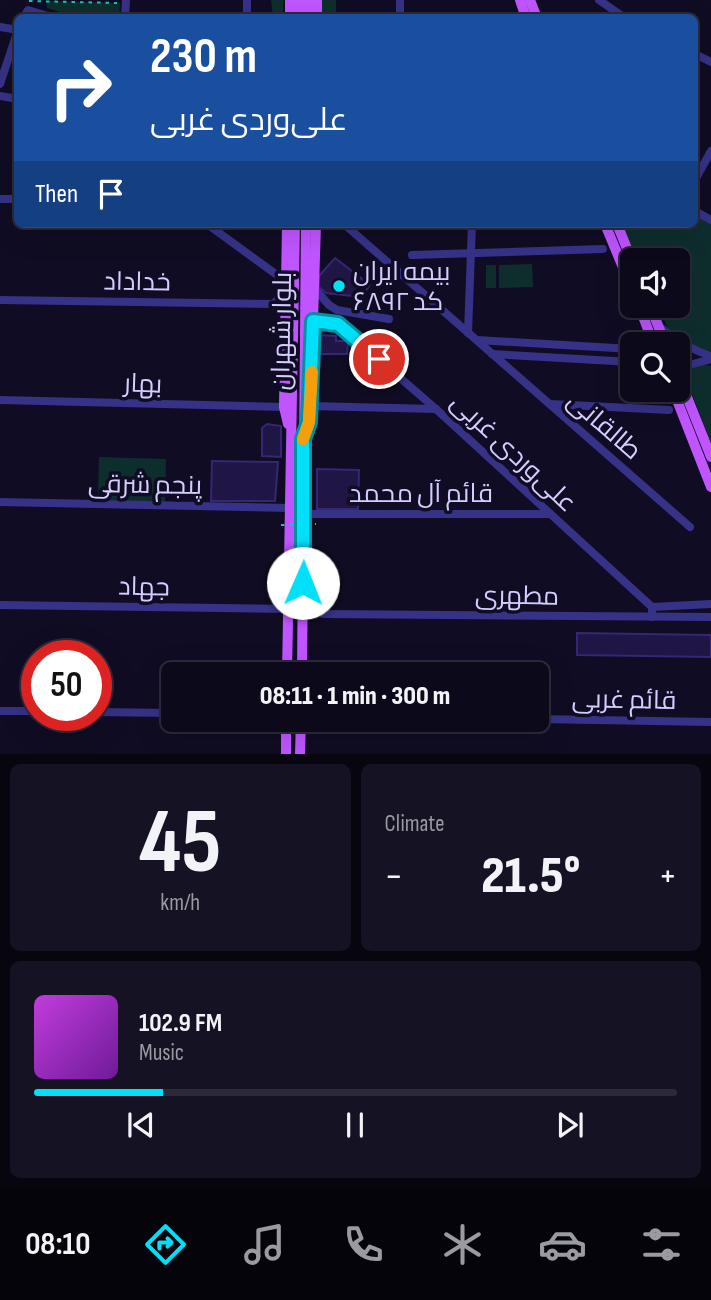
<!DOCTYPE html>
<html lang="en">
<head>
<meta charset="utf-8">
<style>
  body { margin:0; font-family:"Sofia Sans Condensed",Cairo,sans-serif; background:#151223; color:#f1f3f6; height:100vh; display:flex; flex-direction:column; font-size:26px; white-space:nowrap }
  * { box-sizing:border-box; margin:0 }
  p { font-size:23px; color:#9a9aa2 }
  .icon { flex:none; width:38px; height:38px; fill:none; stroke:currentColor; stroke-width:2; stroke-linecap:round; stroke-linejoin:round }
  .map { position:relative; height:754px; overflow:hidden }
  .side { display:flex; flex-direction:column; gap:10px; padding:10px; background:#07050e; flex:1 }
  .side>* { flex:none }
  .top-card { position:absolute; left:14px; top:14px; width:684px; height:214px; border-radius:10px; box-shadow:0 7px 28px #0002,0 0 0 2px #2c2a39; background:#1a4fa0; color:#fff; overflow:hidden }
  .buttons { position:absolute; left:620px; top:248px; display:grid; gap:14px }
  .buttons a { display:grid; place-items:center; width:70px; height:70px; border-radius:10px; background:#0c091a; box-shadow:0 7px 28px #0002,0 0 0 2px #2c2a39; font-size:35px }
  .speed { position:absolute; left:21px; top:640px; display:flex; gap:14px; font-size:35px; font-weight:700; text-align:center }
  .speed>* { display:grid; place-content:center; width:91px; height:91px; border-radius:50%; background:#0c091a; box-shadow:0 7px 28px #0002,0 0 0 2px #2c2a39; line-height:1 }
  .speed .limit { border:10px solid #d22; background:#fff; color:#111 }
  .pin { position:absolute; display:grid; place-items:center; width:60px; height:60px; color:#fff; margin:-30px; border:4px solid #fff; border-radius:50%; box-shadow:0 2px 7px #0007 }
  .me { position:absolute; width:77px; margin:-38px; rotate:1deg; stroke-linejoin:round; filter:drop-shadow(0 0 5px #0008) }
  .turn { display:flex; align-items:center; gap:24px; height:147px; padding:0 21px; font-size:32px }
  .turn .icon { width:91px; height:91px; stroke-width:2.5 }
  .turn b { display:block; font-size:49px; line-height:60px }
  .then { display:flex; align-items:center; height:66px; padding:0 21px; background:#0003; gap:14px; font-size:26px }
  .big { font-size:52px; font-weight:800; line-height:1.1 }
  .side .tile { flex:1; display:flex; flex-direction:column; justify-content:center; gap:10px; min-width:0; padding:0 24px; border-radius:10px; background:#151223 }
  .side .dial { align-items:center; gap:0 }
  .dial b { font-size:91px; line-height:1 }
  .song { display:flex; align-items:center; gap:21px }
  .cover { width:84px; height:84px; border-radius:10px; background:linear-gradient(135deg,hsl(290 70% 55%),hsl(280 70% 35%)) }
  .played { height:7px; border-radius:4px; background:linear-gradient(90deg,#00e0f9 20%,#2c2a39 20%) }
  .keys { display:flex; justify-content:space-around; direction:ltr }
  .heat { display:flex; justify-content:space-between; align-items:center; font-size:38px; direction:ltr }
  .side .tiles { flex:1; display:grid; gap:10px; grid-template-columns:1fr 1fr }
  .tile:last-child { grid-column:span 2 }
  .trip { position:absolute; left:161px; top:662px; width:388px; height:70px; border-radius:10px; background:#0c091a; box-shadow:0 7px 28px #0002,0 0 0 2px #2c2a39; font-weight:800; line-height:70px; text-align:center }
  .tabs { display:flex; height:112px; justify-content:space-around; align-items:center; background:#05040a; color:#9a9aa2 }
  .tabs .icon { width:49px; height:49px }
  .tabs .on { color:#00e0f9 }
  .tabs b { font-size:32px; color:#f1f3f6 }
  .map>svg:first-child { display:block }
</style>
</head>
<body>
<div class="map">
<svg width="711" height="754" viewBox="0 0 711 754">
  <rect width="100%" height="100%" fill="#100c23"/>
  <g fill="#0e2e2d">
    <polygon points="271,0 283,0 283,17 273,17"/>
    <polygon points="320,0 336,0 336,17 321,18"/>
    <polygon points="46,1 120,3 119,17 75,17 47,8"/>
    <polygon points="695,215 711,224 711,351 701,350 670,332 657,306 677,306 677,261 637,261 620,224 695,224"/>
    <polygon points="532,264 533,287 499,288 499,265"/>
    <rect x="486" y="265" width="10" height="23"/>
    <polygon points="700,364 711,366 711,443 685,376 687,370"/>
    <polygon points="99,457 166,459 165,502 98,500"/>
  </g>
  <g fill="#201646" stroke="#362674" stroke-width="2">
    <polygon points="335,258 370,285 361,297 326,293 319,287 319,276"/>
    <polygon points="317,335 336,336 336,341 348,341 347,354 317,354"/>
    <polygon points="267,424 281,426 281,457 262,456 262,428"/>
    <polygon points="212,461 278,462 275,501 211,501"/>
    <polygon points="317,469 359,470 358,509 317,509"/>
    <polygon points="577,633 711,635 711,657 577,655"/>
  </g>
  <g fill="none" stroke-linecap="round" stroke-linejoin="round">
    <polyline stroke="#23beb5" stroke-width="2" stroke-dasharray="3.5 5" stroke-linecap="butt" points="29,1 117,3"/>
    <g stroke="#363287" stroke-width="8">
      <polyline points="400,0 400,18"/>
      <polyline points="599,0 625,18"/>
      <polyline points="23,18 28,10 55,18"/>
      <polyline points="125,18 126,0"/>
      <polyline points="247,18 247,0"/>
      <polyline points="0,27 18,30 0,84"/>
      <polyline points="695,54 711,62"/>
      <polyline points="0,96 18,99"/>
      <polyline points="695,180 711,151"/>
      <polyline points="0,199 18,199"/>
      <polyline points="695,211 711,220"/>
      <polyline points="207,224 277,275"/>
      <polyline points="344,224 690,527"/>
      <polyline points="412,255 603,249"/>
      <polyline points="314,288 329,305 337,310 389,319"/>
      <polyline points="0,300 273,304"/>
      <polyline points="286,317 273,304 286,291"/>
      <polyline points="313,321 338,324 436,409 652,607 652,617"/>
      <path d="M659,326C675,339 691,350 711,356"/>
      <polyline points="468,333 472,224"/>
      <polyline points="477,340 632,349"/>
      <polyline points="492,354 632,362"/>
      <polyline points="683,383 683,374 689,365 711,359"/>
      <polyline points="0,400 284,407"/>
      <polyline points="550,404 669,410"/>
      <polyline points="310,406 436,409"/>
      <polyline points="0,502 289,508"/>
      <polyline points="305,514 550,514"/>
      <polyline points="0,605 288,609"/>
      <polyline points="652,607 711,604"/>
      <polyline points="323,614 711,617"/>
      <polyline points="0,711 37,711"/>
      <polyline points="96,712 173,713"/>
      <polyline points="537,719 711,722"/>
    </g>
    <g stroke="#c055ff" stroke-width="10">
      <polyline points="520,0 526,18"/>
      <polyline points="530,0 537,18"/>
      <polyline points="290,18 290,0"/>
      <polyline points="298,18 298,0"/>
      <polyline points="307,18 307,0"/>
      <polyline points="317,18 317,0"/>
      <polyline points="287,224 284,407 288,424"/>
      <polyline points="605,224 632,289"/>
      <polyline points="617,224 632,261"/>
      <polyline points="639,306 654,345"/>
      <polyline points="650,306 666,345"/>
      <polyline points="677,372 711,457"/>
      <polyline points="673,390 711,487"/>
      <polyline points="310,416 316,224"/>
      <polyline points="287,674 295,224"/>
      <polyline points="302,674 306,224"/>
      <polyline points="286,754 286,719"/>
      <polyline points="300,754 301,719"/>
    </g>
    <polyline stroke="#23beb5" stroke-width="2" stroke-dasharray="3.5 5" stroke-linecap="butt" points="281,525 316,524"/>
  </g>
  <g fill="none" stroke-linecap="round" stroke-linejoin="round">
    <defs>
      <polyline id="route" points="303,583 303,439 309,422 313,321 338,324 379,359"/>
    </defs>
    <use href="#route" stroke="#0092a2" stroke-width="18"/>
    <use href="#route" stroke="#00e0f9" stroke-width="12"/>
    <polyline stroke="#f59e0b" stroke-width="12" points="303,439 309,422 312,372"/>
  </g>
  <circle fill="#00e0f9" stroke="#100c23" stroke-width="2.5" cx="339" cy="286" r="7"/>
  <g text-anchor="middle" stroke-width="7" stroke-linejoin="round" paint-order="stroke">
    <g font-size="26" fill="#d4ceff" stroke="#100c23" text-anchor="start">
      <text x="353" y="280">بیمه ایران<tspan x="353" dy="30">کد ۶۸۹۲</tspan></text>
    </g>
    <g font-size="26" fill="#d4ceff" stroke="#100c23">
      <text transform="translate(137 281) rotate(1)" y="9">خداداد</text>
      <text transform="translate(281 331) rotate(-89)" y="9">بلوار شهران</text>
      <text transform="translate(143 383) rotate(2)" y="9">بهار</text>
      <text transform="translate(605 425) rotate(41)" y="9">طالقانی</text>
      <text transform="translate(514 452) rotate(43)" y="9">علی‌وردی غربی</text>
      <text transform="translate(145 484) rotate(1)" y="9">پنجم شرقی</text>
      <text x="421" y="502">قائم آل محمد</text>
      <text transform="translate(144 586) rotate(1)" y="9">جهاد</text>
      <text transform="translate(517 595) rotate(1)" y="9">مطهری</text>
      <text transform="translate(624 699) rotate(1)" y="9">قائم غربی</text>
    </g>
  </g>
</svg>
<div class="buttons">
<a><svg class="icon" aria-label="sound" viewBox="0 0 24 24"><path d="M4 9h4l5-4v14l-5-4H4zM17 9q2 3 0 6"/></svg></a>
<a><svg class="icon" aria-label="search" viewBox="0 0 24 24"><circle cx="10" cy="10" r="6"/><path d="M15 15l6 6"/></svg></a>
</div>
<div class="speed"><div class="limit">50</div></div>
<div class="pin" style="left:379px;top:359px;background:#d93025"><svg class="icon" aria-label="arrive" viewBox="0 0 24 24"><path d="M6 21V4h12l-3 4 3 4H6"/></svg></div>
<svg class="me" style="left:303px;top:583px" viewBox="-20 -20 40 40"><circle r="19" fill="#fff"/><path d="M0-13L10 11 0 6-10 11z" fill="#00e0f9"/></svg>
<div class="trip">08:11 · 1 min · 300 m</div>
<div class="top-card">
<div class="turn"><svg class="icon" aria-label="right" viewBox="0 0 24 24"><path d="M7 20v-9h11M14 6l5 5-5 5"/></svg><div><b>230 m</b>علی‌وردی غربی</div></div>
<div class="then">Then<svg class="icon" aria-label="arrive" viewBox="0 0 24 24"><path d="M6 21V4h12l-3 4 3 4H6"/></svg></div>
</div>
</div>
<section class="side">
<div class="tiles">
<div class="tile dial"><b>45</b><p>km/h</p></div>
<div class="tile"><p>Climate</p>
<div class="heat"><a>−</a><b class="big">21.5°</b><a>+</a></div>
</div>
<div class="tile">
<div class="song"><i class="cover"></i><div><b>102.9 FM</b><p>Music</p></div></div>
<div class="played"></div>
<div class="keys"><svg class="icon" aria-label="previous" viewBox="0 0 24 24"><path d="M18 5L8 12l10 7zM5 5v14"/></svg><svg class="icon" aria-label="pause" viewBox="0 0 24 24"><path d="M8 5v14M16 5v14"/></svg><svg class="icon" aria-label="next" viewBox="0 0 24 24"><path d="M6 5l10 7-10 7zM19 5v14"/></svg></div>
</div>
</div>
</section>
<nav class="tabs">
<b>08:10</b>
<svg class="icon on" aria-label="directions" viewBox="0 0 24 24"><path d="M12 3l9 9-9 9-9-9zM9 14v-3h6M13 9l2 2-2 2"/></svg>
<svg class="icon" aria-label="music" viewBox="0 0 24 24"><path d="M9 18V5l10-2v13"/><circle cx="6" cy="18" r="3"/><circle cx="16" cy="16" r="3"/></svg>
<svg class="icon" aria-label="phone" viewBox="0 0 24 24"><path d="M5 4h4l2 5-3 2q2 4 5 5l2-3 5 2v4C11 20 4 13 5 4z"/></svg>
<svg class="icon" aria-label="climate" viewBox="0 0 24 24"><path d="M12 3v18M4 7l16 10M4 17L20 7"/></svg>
<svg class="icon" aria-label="car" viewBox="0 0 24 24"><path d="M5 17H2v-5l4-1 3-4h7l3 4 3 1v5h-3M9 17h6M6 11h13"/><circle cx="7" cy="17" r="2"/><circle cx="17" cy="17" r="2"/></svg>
<svg class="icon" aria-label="filters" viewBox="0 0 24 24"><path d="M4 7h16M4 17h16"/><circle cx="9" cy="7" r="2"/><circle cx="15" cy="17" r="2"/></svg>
</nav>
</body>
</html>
